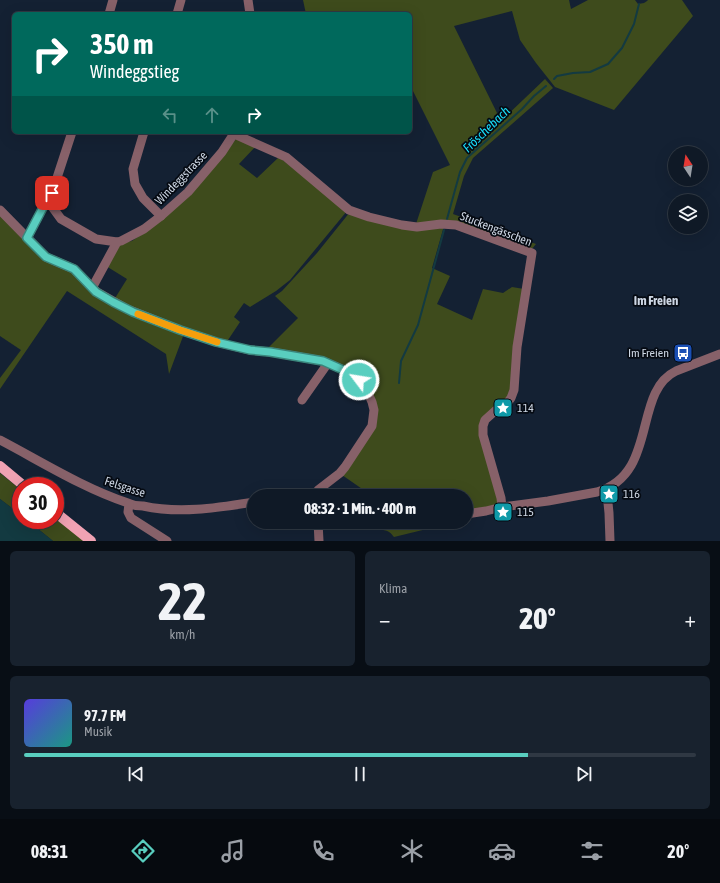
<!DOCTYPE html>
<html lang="de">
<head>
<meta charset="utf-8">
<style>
  body { margin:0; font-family:"Asap Condensed",sans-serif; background:#18222e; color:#f1f3f6; height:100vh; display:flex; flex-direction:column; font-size:15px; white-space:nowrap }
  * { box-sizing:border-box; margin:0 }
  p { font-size:13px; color:#9ba0a7 }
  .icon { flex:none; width:22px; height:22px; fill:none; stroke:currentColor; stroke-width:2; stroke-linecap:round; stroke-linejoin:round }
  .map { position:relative; height:541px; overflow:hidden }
  .panel { display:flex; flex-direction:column; gap:10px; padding:10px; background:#080e15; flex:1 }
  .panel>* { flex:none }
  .guide { position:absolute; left:12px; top:12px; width:400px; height:122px; border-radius:6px; box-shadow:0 4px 16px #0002,0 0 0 1px #2f3843; background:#00695c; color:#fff; overflow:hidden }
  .needle { width:26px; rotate:348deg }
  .tools { position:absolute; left:668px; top:146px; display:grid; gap:8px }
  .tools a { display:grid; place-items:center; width:40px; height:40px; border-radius:50%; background:#0f1926; box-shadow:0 4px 16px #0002,0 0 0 1px #2f3843; font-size:20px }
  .speed { position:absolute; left:12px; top:477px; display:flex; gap:8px; font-size:20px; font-weight:700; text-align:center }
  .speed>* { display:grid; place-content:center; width:52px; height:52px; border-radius:50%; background:#0f1926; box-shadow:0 4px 16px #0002,0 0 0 1px #2f3843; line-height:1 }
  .speed .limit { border:6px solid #d22; background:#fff; color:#111 }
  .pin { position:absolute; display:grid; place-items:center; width:34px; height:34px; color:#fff; margin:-17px; border-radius:8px; box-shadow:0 2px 6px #0006 }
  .me { position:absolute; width:44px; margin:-22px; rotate:301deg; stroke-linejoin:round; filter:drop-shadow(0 0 3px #0008) }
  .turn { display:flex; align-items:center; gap:14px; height:84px; padding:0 12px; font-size:18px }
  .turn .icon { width:52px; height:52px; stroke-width:2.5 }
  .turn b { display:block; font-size:28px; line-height:34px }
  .lanes { display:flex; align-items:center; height:38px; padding:0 12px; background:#0003; justify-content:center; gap:20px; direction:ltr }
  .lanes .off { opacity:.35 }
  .big { font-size:30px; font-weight:800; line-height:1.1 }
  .panel .card { flex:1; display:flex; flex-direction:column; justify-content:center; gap:6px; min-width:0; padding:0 14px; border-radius:6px; background:#18222e }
  .panel .dial { align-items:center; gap:0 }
  .dial b { font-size:52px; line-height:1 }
  .song { display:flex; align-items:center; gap:12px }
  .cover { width:48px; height:48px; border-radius:6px; background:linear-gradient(135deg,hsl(250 70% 55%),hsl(170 70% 35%)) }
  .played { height:4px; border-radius:2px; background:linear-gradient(90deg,#59cebf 75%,#2f3843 75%) }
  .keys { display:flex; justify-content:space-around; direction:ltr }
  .heat { display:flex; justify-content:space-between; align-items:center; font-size:22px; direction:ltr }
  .panel .tiles { flex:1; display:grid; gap:10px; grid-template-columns:1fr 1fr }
  .card:last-child { grid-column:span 2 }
  .trip { position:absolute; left:247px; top:489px; width:226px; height:40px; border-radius:20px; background:#0f1926; box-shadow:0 4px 16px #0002,0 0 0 1px #2f3843; font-weight:800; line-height:40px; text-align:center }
  .tab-bar { display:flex; height:64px; justify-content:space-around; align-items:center; background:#060a0f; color:#9ba0a7 }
  .tab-bar .icon { width:28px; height:28px }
  .tab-bar .current { color:#59cebf }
  .tab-bar b { font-size:18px; color:#f1f3f6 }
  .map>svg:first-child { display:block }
</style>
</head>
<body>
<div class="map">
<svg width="720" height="541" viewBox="0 0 720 541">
  <rect width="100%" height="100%" fill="#142133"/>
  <g fill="#3e4b1c">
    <polygon points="303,0 569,0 571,9 588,0 635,0 638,4 644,3 647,1 648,0 682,0 693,16 614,110 555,87 536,63 520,40 512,11 454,26 501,121 545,79 553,88 473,158 464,176 453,214 536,244 531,250 451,221 416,224 433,172 450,165 410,85 410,14 306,14"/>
    <polygon points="236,139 256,146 239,164 257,178 279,157 347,211 290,280 276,291 250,307 244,303 234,317 240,322 226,343 185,331 169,374 166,354 67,291 0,389 0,378 21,350 0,336 0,211 41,256 68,268 112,303 127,279 106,266 118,244 132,241 163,219 192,193"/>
    <polygon points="350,212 398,226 444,226 432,268 450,276 437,304 472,320 483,289 503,293 512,287 524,289 510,395 480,425 498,494 497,503 492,508 466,512 466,496 370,496 368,493 342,475 376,422 375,400 361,369 351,373 267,349 298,318 275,296 282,291 317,253"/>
    <polygon points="0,473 21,490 21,515 0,499"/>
    <polygon points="55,517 84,541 53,541 27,520 55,520"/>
    <path d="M373,522H435V527L394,537C393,536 391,533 389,532C383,528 376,532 373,522Z"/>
  </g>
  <polygon fill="#133a41" points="0,499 21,515 21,520 27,520 53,541 0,541"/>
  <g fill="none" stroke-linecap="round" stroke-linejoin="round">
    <g stroke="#133a41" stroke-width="2">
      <polyline points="554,79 557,76 573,73 590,72 608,64 622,48 634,24 639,4"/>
      <polyline points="447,219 460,172 467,158 522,109 534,96 546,86"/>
      <polyline points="399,383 401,361 418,325 444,230"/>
    </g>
    <g stroke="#876169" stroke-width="9">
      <polyline points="248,0 250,14"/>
      <polyline points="109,14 113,0"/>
      <polyline points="177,14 181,0"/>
      <polyline points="72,132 52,193 53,208 61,219 96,239 117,242 121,241 144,229 161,216 188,192 222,152 235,132"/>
      <polyline points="144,132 133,169 135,184 143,198 161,216"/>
      <polyline points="234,134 286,157 349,210 369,217 402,225 417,227 441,224 456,225 532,253 517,347 514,390 511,398 508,402 495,411 485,420 483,426 483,435 501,498 502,507"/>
      <polyline points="0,210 46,257 74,269 97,292 127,309 180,330 216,342 249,350 271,352 323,361 350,373 359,379 367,391 372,402 374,410 372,426 345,467 340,473 318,490 317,496"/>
      <polyline points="27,238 48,198 52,193"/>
      <polyline points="92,288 117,242"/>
      <polyline points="302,400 328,363"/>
      <path d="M0,440C42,462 83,488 128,503C132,505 138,506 143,506C180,514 216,508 254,502"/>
      <polyline points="604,490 608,503 609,513 610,541"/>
      <polyline points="290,496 317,494 326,496"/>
      <polyline points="129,504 128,512 131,518 167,541"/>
      <path d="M466,514L486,511L502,507L548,501L597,492C659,474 632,392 676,371L720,354"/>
      <polyline points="318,522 319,541"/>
      <polyline points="403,522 407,522"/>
    </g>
    <g stroke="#f0a2b3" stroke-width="10">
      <polyline points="0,466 24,486"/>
      <polyline points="55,512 91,541"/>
    </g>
  </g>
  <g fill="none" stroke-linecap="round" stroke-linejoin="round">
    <defs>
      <polyline id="route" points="52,193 48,198 27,238 46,257 74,269 96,292 113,302 133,312 180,330 216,342 250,350 270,352 323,361 350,373 359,380"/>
    </defs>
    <use href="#route" stroke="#3a867c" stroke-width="10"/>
    <use href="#route" stroke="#59cebf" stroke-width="7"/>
    <polyline stroke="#f59e0b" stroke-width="7" points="138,314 180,330 217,342"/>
  </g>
  <defs>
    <symbol id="bus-square" viewBox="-11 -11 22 22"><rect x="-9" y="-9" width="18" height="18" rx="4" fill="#1a4fb4" stroke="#050a12"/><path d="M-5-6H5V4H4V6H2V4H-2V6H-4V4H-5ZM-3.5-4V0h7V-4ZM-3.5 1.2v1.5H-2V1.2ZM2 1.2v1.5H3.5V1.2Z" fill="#fff"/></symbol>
    <symbol id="sight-square" viewBox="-11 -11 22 22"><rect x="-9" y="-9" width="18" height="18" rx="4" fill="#0f9aa8" stroke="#050a12"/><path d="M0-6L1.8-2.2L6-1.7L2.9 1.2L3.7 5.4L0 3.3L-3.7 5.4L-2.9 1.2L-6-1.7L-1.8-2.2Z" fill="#fff"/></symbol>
  </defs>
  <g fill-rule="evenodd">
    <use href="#bus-square" x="672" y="342" width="22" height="22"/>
    <use href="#sight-square" x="492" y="397" width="22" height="22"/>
    <use href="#sight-square" x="598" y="483" width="22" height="22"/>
    <use href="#sight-square" x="492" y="501" width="22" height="22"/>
  </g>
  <g text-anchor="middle" stroke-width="3.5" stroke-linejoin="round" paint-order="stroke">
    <g font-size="12" fill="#ced7e4" stroke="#050a12">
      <text transform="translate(181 178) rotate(-46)" y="4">Windeggstrasse</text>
      <text transform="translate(496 229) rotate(21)" y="4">Stuckengässchen</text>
      <text transform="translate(125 487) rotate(18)" y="4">Felsgasse</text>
    </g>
    <g font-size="12" fill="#ced7e4" stroke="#050a12" text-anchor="start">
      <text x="669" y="357" text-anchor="end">Im Freien</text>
      <text x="517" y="412">114</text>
      <text x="623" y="498">116</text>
      <text x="517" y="516">115</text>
    </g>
    <g font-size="13" font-style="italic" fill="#19dffb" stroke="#050a12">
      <text transform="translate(486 129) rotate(-44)" y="5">Fröschebach</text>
    </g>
    <g font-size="13" font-weight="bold" fill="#ced7e4" stroke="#050a12">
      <text x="656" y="305">Im Freien</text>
    </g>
  </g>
</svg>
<div class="tools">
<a><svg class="needle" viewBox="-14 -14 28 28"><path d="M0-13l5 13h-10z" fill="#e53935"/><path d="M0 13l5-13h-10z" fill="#9ba0a7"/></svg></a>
<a><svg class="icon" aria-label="layers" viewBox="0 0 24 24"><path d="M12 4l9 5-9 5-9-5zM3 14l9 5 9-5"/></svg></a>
</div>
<div class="speed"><div class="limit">30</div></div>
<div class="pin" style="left:52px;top:193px;background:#d93025"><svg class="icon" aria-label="arrive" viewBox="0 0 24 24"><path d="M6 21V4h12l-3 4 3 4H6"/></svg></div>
<svg class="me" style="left:359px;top:380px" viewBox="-20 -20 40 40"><circle r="17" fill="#59cebf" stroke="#fff" stroke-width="3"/><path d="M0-11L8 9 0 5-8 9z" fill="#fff"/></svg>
<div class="trip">08:32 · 1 Min. · 400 m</div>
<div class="guide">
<div class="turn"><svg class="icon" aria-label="right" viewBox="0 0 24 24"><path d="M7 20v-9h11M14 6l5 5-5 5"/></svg><div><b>350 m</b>Windeggstieg</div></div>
<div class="lanes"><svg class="icon off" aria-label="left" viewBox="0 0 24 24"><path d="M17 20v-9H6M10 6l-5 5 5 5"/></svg><svg class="icon off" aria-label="ahead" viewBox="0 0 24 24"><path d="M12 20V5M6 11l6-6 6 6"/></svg><svg class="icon" aria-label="right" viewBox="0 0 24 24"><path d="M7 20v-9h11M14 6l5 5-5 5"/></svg></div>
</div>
</div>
<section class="panel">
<div class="tiles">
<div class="card dial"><b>22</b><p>km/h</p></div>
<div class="card"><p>Klima</p>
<div class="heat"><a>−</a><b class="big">20°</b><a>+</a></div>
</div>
<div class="card">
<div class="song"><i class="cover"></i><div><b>97.7 FM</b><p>Musik</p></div></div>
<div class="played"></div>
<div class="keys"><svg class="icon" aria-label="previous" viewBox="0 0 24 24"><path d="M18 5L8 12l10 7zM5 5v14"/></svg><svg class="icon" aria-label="pause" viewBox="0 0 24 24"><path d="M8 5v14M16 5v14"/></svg><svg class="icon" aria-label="next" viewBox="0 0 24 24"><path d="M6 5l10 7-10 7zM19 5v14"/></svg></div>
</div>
</div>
</section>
<nav class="tab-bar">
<b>08:31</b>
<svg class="icon current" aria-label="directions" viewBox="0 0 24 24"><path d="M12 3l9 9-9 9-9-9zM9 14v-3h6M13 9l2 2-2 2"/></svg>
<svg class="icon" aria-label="music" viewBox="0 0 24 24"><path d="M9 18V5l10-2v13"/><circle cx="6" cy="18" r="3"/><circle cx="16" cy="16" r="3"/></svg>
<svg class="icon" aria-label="phone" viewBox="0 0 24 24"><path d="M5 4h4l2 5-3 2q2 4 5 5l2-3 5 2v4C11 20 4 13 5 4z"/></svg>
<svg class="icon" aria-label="climate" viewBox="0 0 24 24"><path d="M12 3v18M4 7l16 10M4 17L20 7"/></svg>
<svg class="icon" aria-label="car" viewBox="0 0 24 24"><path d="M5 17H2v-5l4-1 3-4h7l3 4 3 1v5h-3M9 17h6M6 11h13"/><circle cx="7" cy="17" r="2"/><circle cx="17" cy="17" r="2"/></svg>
<svg class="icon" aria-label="filters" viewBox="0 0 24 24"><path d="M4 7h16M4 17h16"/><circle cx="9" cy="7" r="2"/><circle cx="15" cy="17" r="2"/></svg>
<b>20°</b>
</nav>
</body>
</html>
